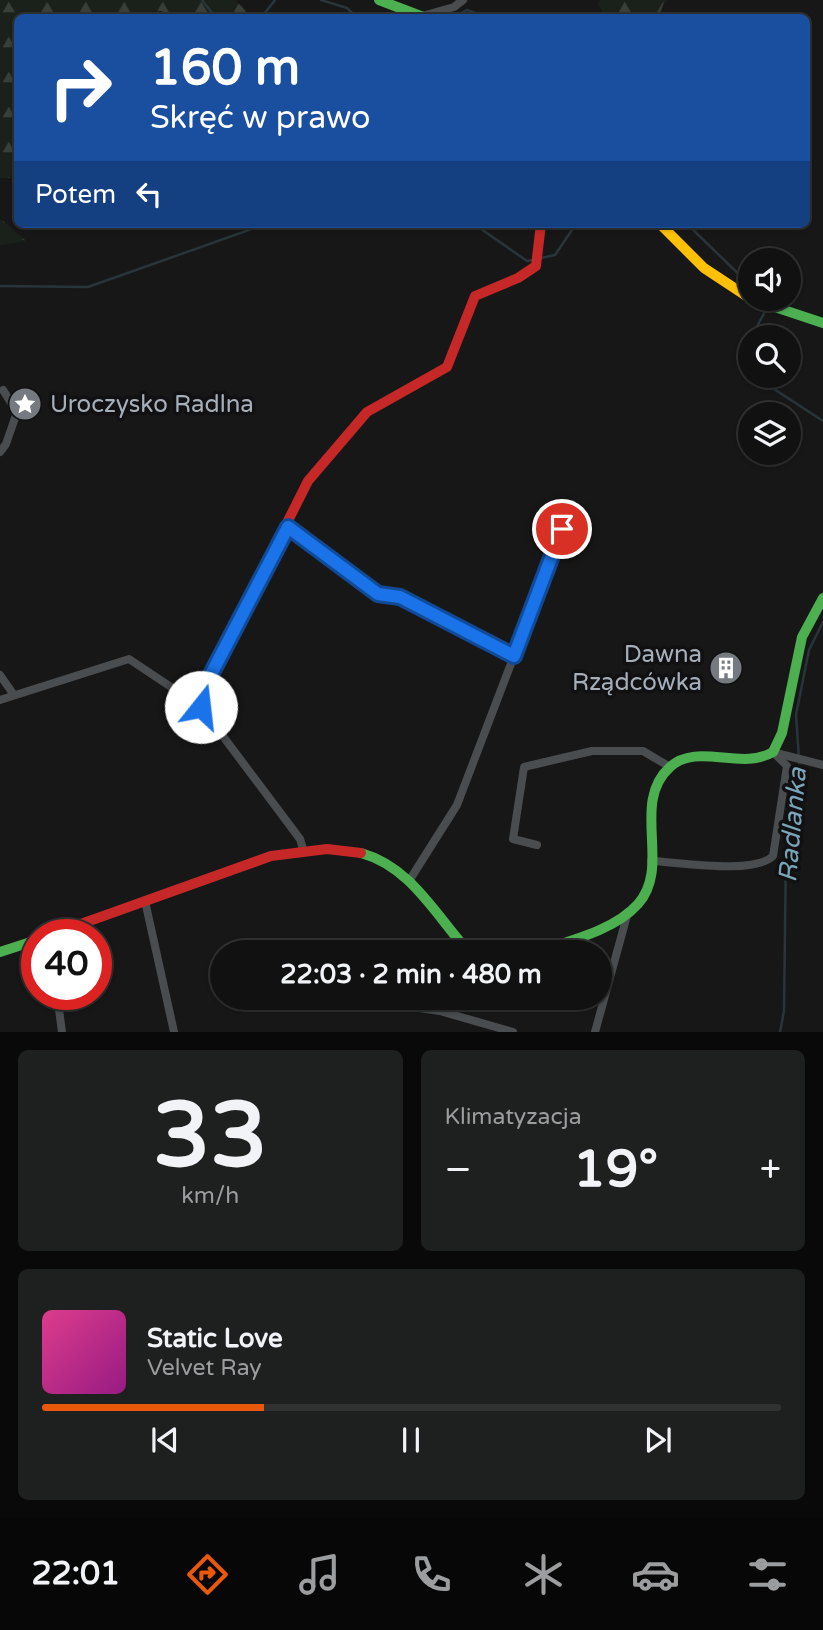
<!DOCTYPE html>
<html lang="pl">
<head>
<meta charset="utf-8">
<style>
  body { margin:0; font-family:"Varela Round",sans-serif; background:#1e1f1f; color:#f1f3f6; height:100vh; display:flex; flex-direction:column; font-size:26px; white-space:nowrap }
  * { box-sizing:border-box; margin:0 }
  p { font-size:23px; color:#9c9d9f }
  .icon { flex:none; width:38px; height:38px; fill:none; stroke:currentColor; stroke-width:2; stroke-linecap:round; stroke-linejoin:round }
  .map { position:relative; height:1032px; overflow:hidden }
  .details { display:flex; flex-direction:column; gap:18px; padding:18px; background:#090909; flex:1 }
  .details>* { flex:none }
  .top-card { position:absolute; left:14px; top:14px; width:796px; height:214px; border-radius:10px; box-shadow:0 2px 5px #0004,0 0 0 2px #303131; background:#1a4fa0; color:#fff; overflow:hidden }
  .buttons { position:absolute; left:738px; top:248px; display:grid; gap:14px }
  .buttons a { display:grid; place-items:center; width:63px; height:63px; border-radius:50%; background:#111; box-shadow:0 2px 5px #0004,0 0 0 2px #303131; font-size:35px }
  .speed { position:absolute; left:21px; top:919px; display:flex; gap:14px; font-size:35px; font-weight:700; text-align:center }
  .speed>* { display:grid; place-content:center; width:91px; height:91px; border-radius:50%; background:#111; box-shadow:0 2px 5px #0004,0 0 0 2px #303131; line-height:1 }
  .speed .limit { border:10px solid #d22; background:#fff; color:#111 }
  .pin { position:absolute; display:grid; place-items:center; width:60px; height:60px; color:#fff; margin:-30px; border:4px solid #fff; border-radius:50%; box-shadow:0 2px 7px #0007 }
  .me { position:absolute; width:77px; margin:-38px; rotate:16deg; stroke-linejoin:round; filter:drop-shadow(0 0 5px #0008) }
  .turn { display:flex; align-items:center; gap:24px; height:147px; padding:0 21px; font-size:32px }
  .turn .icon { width:91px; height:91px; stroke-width:2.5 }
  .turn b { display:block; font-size:49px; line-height:60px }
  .then { display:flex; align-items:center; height:66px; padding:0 21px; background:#0003; gap:14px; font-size:26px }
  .big { font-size:52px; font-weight:700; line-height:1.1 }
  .details .card { flex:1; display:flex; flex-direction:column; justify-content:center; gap:10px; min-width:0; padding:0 24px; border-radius:10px; background:#1e1f1f }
  .details .dial { align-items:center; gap:0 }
  .dial b { font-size:91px; line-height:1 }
  .song { display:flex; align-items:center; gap:21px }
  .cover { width:84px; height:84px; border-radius:10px; background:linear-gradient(135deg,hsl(330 70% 55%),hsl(310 70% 35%)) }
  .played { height:7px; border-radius:4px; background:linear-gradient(90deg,#ea580c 30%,#303131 30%) }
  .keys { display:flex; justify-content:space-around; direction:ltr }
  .heat { display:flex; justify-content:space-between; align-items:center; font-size:38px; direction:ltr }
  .details .tiles { flex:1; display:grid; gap:18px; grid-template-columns:1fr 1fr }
  .card:last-child { grid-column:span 2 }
  .trip { position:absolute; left:210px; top:940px; width:402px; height:70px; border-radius:35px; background:#111; box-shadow:0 2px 5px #0004,0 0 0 2px #303131; font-weight:700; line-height:70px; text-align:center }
  .menu { display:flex; height:112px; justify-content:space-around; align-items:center; background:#070707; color:#9c9d9f }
  .menu .icon { width:49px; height:49px }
  .menu .selected { color:#ea580c }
  .menu b { font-size:32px; color:#f1f3f6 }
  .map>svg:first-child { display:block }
</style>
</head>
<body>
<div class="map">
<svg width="823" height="1032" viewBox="0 0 823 1032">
  <defs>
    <pattern id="forest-firs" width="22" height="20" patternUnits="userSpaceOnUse" patternTransform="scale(1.75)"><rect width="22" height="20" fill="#1a211a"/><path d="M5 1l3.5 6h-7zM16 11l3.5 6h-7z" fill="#383f39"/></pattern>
  </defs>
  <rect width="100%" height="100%" fill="#171717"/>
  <g fill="url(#forest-firs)">
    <polygon points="0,0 235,0 252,17 176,17 161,11 121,14 118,18 18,18 17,178 0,178"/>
    <polygon points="600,0 668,0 664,3 658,18 606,17 598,4"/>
    <polygon points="0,220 2,220 26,241 0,245"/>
  </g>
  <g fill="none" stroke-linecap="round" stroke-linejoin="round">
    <g stroke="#28353a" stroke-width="2.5">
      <polyline points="202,0 216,18"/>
      <polyline points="321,0 347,8 357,18"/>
      <polyline points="261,18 275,0"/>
      <polyline points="451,18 467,10 490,18"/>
      <polyline points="474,224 527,261 533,260"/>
      <polyline points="687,224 751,286"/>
      <polyline points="541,258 555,255 576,224"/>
      <polyline points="0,286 88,287 266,224"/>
      <polyline points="751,346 749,341 767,308"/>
      <polyline points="763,376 774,389 823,421"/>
      <polyline points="780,1032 784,1011 786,850 800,773 796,715 809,650 823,622"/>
    </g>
    <g stroke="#4a4d50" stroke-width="8">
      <polyline points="422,16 454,7 463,0"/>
      <polyline points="0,452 6,444 17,412 3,390"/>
      <polyline points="287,527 378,594 400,597 514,656"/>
      <polyline points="0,675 14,695"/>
      <polyline points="0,700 129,659 201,707 300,839 303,849"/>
      <polyline points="776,753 823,765"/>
      <polyline points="537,845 513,839 524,767 592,751 643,751 670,767"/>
      <path d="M651,861C679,862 754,875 773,856L787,766L773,752"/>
      <polyline points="409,881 457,805 572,504"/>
      <polyline points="145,901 174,1032"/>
      <polyline points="57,994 62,1032"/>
      <polyline points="350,998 440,1011 513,1032"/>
      <polyline points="595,1032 628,912"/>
    </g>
    <g stroke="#4caf50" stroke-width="10">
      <polyline points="379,0 426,18"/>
      <polyline points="751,299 823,323"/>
      <path d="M361,853C408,866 432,909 462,944L473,952"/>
      <polyline points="0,952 37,940"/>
      <path d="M536,952C568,941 614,931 638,904C672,866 630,803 670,767C697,742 741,771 773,752L782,733L802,637L823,598"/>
    </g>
    <polyline stroke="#ffc107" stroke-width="10" points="660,224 704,268 751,299"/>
    <g stroke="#c62828" stroke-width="10">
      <polyline points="201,707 207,682 308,481 367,412 447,367 475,296 518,278 536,266 541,224"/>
      <polyline points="53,934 271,856 327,849 361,853"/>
    </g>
  </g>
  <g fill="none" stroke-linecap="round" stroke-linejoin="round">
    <defs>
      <polyline id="route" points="201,707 207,682 288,527 378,594 400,597 514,656 562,529"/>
    </defs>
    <use href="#route" stroke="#114b97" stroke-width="18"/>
    <use href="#route" stroke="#1a73e8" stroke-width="12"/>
  </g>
  <defs>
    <symbol id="sight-disc" viewBox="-11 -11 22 22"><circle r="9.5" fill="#747a80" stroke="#111113"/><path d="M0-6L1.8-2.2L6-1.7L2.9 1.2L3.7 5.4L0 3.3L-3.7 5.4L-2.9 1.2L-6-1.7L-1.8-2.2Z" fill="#fff"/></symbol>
    <symbol id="building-disc" viewBox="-11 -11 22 22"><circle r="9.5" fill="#747a80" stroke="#111113"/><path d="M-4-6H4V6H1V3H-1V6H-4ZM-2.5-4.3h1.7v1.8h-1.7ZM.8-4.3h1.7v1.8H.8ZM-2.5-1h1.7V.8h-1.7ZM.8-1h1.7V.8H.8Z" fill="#fff"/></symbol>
  </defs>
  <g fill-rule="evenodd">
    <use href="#sight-disc" x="6" y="385" width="38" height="38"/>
    <use href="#building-disc" x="707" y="649" width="38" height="38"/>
  </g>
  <g text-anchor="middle" stroke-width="7" stroke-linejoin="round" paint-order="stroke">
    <g font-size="24" fill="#a6afb9" stroke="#111113" text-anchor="start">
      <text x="50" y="412">Uroczysko Radlna</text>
      <text x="702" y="662" text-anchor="end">Dawna<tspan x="702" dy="28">Rządcówka</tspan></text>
    </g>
    <g font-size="26" font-style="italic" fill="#7aa5b8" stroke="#111113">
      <text transform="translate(792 825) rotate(-85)" y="9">Radlanka</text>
    </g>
  </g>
</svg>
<div class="buttons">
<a><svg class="icon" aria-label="sound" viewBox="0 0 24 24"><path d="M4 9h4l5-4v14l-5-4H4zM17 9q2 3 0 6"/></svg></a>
<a><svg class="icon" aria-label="search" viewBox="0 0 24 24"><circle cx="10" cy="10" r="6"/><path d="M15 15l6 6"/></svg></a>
<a><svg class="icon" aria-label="layers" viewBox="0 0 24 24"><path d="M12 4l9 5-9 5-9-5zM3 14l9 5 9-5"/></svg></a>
</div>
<div class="speed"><div class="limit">40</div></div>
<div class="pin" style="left:562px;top:529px;background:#d93025"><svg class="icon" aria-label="arrive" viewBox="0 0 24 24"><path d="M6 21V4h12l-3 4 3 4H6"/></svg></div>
<svg class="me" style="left:201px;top:707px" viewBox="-20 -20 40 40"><circle r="19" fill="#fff"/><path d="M0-13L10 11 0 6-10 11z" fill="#1a73e8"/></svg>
<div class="trip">22:03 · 2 min · 480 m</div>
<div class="top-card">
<div class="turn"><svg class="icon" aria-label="right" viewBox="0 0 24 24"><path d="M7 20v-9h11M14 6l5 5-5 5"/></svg><div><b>160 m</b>Skręć w prawo</div></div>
<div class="then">Potem<svg class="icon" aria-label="left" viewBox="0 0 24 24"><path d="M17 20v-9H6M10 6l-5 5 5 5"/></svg></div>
</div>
</div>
<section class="details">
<div class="tiles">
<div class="card dial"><b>33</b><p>km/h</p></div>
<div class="card"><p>Klimatyzacja</p>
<div class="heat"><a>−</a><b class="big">19°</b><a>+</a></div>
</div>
<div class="card">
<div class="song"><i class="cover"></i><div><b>Static Love</b><p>Velvet Ray</p></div></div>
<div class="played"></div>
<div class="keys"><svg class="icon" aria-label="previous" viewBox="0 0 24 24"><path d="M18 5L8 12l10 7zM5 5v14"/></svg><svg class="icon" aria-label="pause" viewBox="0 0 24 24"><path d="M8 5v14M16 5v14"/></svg><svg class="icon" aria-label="next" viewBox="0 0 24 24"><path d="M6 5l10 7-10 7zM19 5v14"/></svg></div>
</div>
</div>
</section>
<nav class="menu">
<b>22:01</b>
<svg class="icon selected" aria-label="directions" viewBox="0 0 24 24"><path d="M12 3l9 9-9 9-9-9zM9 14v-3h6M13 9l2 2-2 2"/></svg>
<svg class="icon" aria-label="music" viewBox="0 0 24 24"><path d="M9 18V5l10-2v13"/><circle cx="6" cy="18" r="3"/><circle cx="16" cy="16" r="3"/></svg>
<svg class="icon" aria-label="phone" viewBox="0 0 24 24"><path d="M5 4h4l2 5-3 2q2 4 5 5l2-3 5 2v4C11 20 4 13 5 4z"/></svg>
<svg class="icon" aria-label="climate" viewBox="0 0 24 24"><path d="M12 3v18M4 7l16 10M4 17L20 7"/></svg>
<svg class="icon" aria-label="car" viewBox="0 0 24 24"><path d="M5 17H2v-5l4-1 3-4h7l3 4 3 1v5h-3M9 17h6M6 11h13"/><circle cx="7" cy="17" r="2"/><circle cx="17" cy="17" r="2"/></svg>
<svg class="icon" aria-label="filters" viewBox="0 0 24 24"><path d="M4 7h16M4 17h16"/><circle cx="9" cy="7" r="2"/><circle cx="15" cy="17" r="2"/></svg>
</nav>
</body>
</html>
